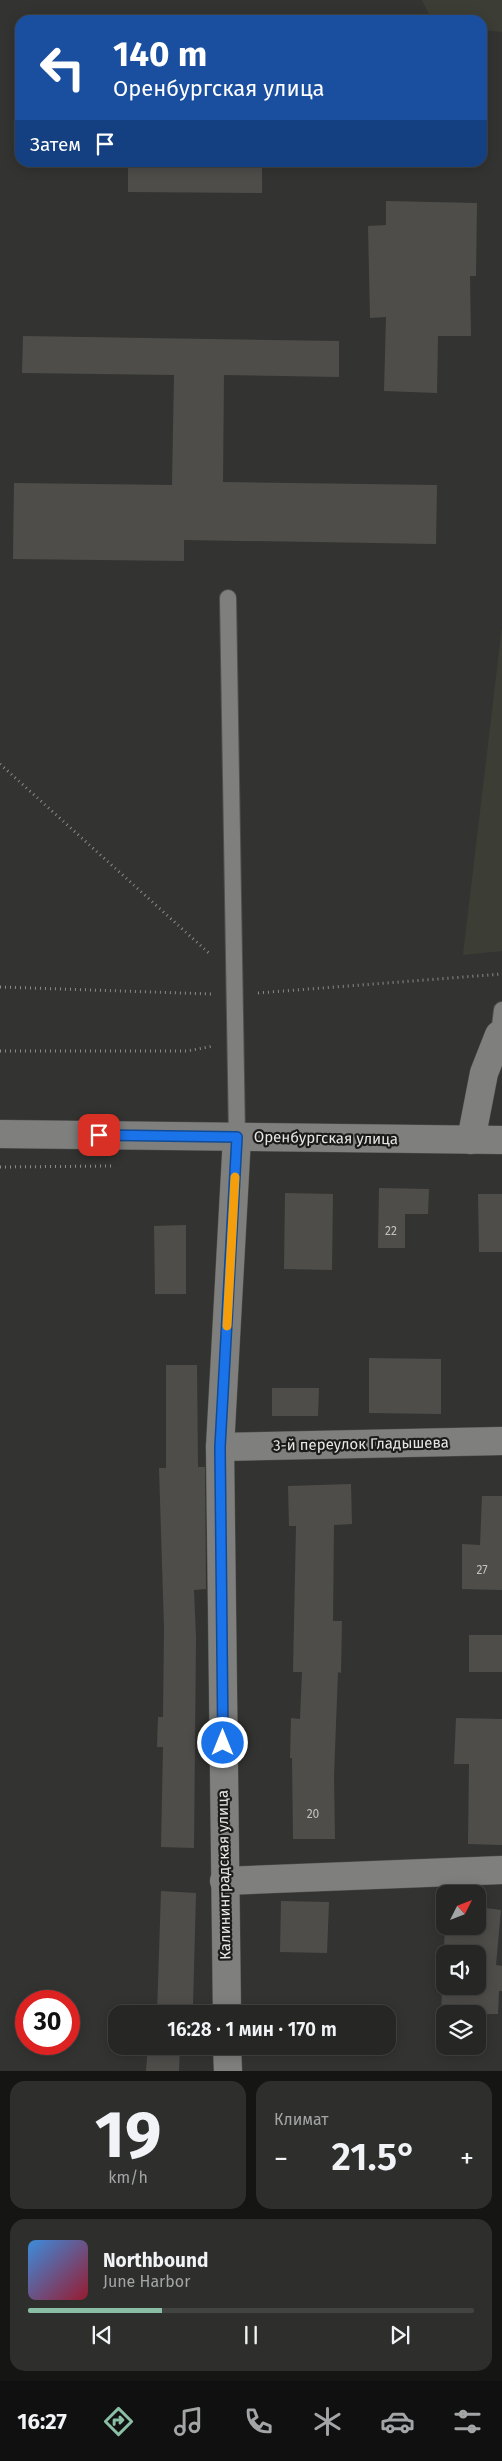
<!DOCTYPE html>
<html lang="ru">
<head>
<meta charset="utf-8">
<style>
  body { margin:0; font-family:"Fira Sans",sans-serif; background:#2e2f2d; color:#f1f3f6; height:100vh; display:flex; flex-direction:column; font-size:19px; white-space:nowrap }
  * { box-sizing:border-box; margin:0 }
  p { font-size:16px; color:#a4a5a7 }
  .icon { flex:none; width:28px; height:28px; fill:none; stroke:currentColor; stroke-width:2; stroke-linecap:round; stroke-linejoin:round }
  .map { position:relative; height:2071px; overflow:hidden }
  .sheet { display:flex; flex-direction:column; gap:10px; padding:10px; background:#151514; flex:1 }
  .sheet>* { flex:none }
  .banner { position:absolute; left:15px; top:15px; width:472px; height:152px; border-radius:15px; box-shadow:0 2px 12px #0003,0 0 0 1px #424442; background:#1a4fa0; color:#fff; overflow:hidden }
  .needle { width:32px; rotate:48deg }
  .controls { position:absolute; left:436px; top:1885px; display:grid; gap:10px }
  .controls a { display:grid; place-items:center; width:50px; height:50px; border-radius:10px; background:#262725; box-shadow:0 2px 12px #0003,0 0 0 1px #424442; font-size:25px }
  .speed { position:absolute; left:15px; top:1990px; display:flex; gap:10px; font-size:25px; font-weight:700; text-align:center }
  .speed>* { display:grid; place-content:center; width:65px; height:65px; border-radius:50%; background:#262725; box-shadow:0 2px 12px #0003,0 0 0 1px #424442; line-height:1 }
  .speed .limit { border:8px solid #d22; background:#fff; color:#111 }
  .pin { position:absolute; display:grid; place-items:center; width:42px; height:42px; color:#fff; margin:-21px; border-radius:10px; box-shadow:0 2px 8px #0006 }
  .me { position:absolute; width:55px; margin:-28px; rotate:0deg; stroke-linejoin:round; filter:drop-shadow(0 0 4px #0008) }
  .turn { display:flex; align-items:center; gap:18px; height:105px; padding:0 15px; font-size:22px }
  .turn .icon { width:65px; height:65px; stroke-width:2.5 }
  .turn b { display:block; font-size:35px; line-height:42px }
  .then { display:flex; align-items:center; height:48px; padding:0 15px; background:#0003; gap:10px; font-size:19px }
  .big { font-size:38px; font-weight:600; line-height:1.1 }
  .sheet .widget { flex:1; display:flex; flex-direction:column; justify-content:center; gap:8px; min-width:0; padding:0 18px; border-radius:15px; background:#2e2f2d }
  .sheet .dial { align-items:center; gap:0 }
  .dial b { font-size:65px; line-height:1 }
  .song { display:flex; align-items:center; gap:15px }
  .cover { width:60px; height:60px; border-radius:8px; background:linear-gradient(135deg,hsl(210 70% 55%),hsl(350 70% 35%)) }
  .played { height:5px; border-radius:2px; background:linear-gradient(90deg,#8abfa5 30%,#424442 30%) }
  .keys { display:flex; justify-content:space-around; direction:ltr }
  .heat { display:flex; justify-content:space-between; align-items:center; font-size:28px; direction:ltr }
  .sheet .tiles { flex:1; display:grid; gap:10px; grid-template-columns:1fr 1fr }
  .widget:last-child { grid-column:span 2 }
  .trip { position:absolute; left:108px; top:2005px; width:288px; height:50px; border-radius:15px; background:#262725; box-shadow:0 2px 12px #0003,0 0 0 1px #424442; font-weight:600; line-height:50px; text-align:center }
  .dock { display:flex; height:80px; justify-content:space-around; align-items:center; background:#0f100f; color:#a4a5a7 }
  .dock .icon { width:35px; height:35px }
  .dock .active { color:#8abfa5 }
  .dock b { font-size:22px; color:#f1f3f6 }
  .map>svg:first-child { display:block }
</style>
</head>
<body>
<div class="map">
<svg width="502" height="2071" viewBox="0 0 502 2071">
  <rect width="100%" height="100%" fill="#333431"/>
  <g fill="#3c3e36">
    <polygon points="422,0 502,0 502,32 483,30 482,20 432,20"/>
    <polygon points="502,627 502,951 463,955"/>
  </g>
  <g fill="#4e4d4a" fill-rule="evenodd">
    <polygon points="128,162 262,162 262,193 128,192"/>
    <polygon points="386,201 477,203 476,276 470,276 471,336 438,336 437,393 384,391 386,317 370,318 368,226 386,225"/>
    <polygon points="23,336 339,341 339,377 224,375 223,482 437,485 436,544 184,540 184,561 13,559 14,483 172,485 174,375 22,373"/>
    <polygon points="379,1188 429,1189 428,1214 405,1214 405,1248 378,1248"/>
    <polygon points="285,1193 333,1194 332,1270 284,1269"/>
    <polygon points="478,1194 502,1194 502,1252 479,1252"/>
    <polygon points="186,1225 186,1294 155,1294 154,1226"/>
    <polygon points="369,1358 441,1359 441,1414 369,1413"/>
    <polygon points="166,1365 197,1365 198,1467 205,1467 206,1589 194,1590 196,1637 194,1848 161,1847 163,1747 157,1747 158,1717 163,1717 164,1628 159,1468 166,1468"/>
    <polygon points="272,1388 319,1388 318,1416 272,1416"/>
    <polygon points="351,1484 352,1524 334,1525 333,1621 342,1621 341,1673 338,1672 334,1776 335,1839 293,1839 292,1758 290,1758 291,1718 300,1719 302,1672 293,1672 296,1526 289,1526 288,1486"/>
    <polygon points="482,1496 502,1496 502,1590 462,1589 462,1544 480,1545"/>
    <rect x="469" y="1635" width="33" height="37"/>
    <polygon points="456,1718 502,1719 502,1845 468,1844 469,1764 454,1764"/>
    <polygon points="161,1891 196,1893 193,2005 181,2005 181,2014 157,2014"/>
    <polygon points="281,1901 329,1902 327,1953 280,1952"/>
    <path d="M478,1907L501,1910L496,1965L502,1966V1991H499L498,2014H441L445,1925L478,1926ZM445,1954H478V1986H445Z"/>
    <polygon points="148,2046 180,2046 179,2071 146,2071"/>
  </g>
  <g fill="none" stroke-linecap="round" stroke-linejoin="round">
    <defs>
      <g id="lane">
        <polyline points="228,598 237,1137"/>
        <polyline points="499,1035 502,1010"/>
      </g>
      <g id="street">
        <polyline points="220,1447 502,1441"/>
        <polyline points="224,1881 502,1870"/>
        <polyline points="227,2014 220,1447 237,1137"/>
        <polyline points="227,2046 228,2071"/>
      </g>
      <g id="secondary">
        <polyline points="0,1134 502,1140"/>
        <polyline points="471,1140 484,1073 499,1035"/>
      </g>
    </defs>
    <use href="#lane" stroke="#50514e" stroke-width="18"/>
    <use href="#street" stroke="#50514e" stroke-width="29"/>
    <use href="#secondary" stroke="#50514e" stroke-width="29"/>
    <g stroke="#8a8b88" stroke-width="3" stroke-dasharray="1 4" stroke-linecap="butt">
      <polyline points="0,764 211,955"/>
      <polyline points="0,987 212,994"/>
      <polyline points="258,993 502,974"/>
      <polyline points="0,1051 187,1051 214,1046"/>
      <polyline points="0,1167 114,1166"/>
    </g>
    <use href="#lane" stroke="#7f807d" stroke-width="16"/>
    <use href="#street" stroke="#7f807d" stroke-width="28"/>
    <use href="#secondary" stroke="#7f807d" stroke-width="28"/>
  </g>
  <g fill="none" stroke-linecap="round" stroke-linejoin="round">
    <defs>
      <polyline id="route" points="99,1135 237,1137 220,1447 223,1743"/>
    </defs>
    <use href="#route" stroke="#114b97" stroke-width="12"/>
    <use href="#route" stroke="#1a73e8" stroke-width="9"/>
    <polyline stroke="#f59e0b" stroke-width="9" points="227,1326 235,1177"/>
  </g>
  <g text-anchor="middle" stroke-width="4.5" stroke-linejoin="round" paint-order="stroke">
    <g font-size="12" fill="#c1c1bf">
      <text x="391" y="1235">22</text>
      <text x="482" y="1574">27</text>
      <text x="313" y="1818">20</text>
    </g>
    <g font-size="15" fill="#e7e8e6" stroke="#1b1c1a">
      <text transform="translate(326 1138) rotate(1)" y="5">Оренбургская улица</text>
      <text transform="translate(361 1444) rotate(-1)" y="5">3-й переулок Гладышева</text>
      <text transform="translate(224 1875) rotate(-91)" y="5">Калининградская улица</text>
    </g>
  </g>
</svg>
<div class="controls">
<a><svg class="needle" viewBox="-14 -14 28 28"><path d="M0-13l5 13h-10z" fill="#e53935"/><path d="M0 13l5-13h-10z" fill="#a4a5a7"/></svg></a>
<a><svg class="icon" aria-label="sound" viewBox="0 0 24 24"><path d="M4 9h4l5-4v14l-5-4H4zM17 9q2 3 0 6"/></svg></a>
<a><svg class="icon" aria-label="layers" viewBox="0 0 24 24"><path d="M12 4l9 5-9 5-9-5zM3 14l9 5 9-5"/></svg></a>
</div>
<div class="speed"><div class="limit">30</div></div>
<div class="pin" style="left:99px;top:1135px;background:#d93025"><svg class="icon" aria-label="arrive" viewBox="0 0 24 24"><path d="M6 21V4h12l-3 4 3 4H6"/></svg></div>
<svg class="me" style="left:223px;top:1743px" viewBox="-20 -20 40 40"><circle r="17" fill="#1a73e8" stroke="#fff" stroke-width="3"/><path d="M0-11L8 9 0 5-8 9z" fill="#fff"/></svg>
<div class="trip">16:28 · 1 мин · 170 m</div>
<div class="banner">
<div class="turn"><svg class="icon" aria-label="left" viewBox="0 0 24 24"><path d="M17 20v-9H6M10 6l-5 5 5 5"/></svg><div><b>140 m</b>Оренбургская улица</div></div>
<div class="then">Затем<svg class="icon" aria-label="arrive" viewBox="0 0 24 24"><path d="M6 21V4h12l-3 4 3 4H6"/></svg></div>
</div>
</div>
<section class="sheet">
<div class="tiles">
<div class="widget dial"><b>19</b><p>km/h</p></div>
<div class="widget"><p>Климат</p>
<div class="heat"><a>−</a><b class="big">21.5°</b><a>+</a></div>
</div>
<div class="widget">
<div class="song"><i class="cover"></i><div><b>Northbound</b><p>June Harbor</p></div></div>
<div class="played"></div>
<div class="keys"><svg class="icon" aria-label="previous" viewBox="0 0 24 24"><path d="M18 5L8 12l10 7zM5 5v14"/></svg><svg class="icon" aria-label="pause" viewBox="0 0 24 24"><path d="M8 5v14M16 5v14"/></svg><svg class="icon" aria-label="next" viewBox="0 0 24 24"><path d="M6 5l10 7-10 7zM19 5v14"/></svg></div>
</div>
</div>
</section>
<nav class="dock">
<b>16:27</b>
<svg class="icon active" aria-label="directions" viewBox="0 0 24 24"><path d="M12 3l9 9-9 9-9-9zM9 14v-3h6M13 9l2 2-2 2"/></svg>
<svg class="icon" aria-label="music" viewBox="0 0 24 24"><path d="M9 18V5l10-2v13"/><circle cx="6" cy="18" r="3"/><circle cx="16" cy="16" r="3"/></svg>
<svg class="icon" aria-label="phone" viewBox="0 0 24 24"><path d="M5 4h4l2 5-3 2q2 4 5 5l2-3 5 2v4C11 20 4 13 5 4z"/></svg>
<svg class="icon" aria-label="climate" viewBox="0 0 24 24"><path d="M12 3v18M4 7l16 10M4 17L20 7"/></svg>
<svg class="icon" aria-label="car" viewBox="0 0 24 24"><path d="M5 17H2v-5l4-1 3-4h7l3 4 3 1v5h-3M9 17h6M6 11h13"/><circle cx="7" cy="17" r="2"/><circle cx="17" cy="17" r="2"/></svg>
<svg class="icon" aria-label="filters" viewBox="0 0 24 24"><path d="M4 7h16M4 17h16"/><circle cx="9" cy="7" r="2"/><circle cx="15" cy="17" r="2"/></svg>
</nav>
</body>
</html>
